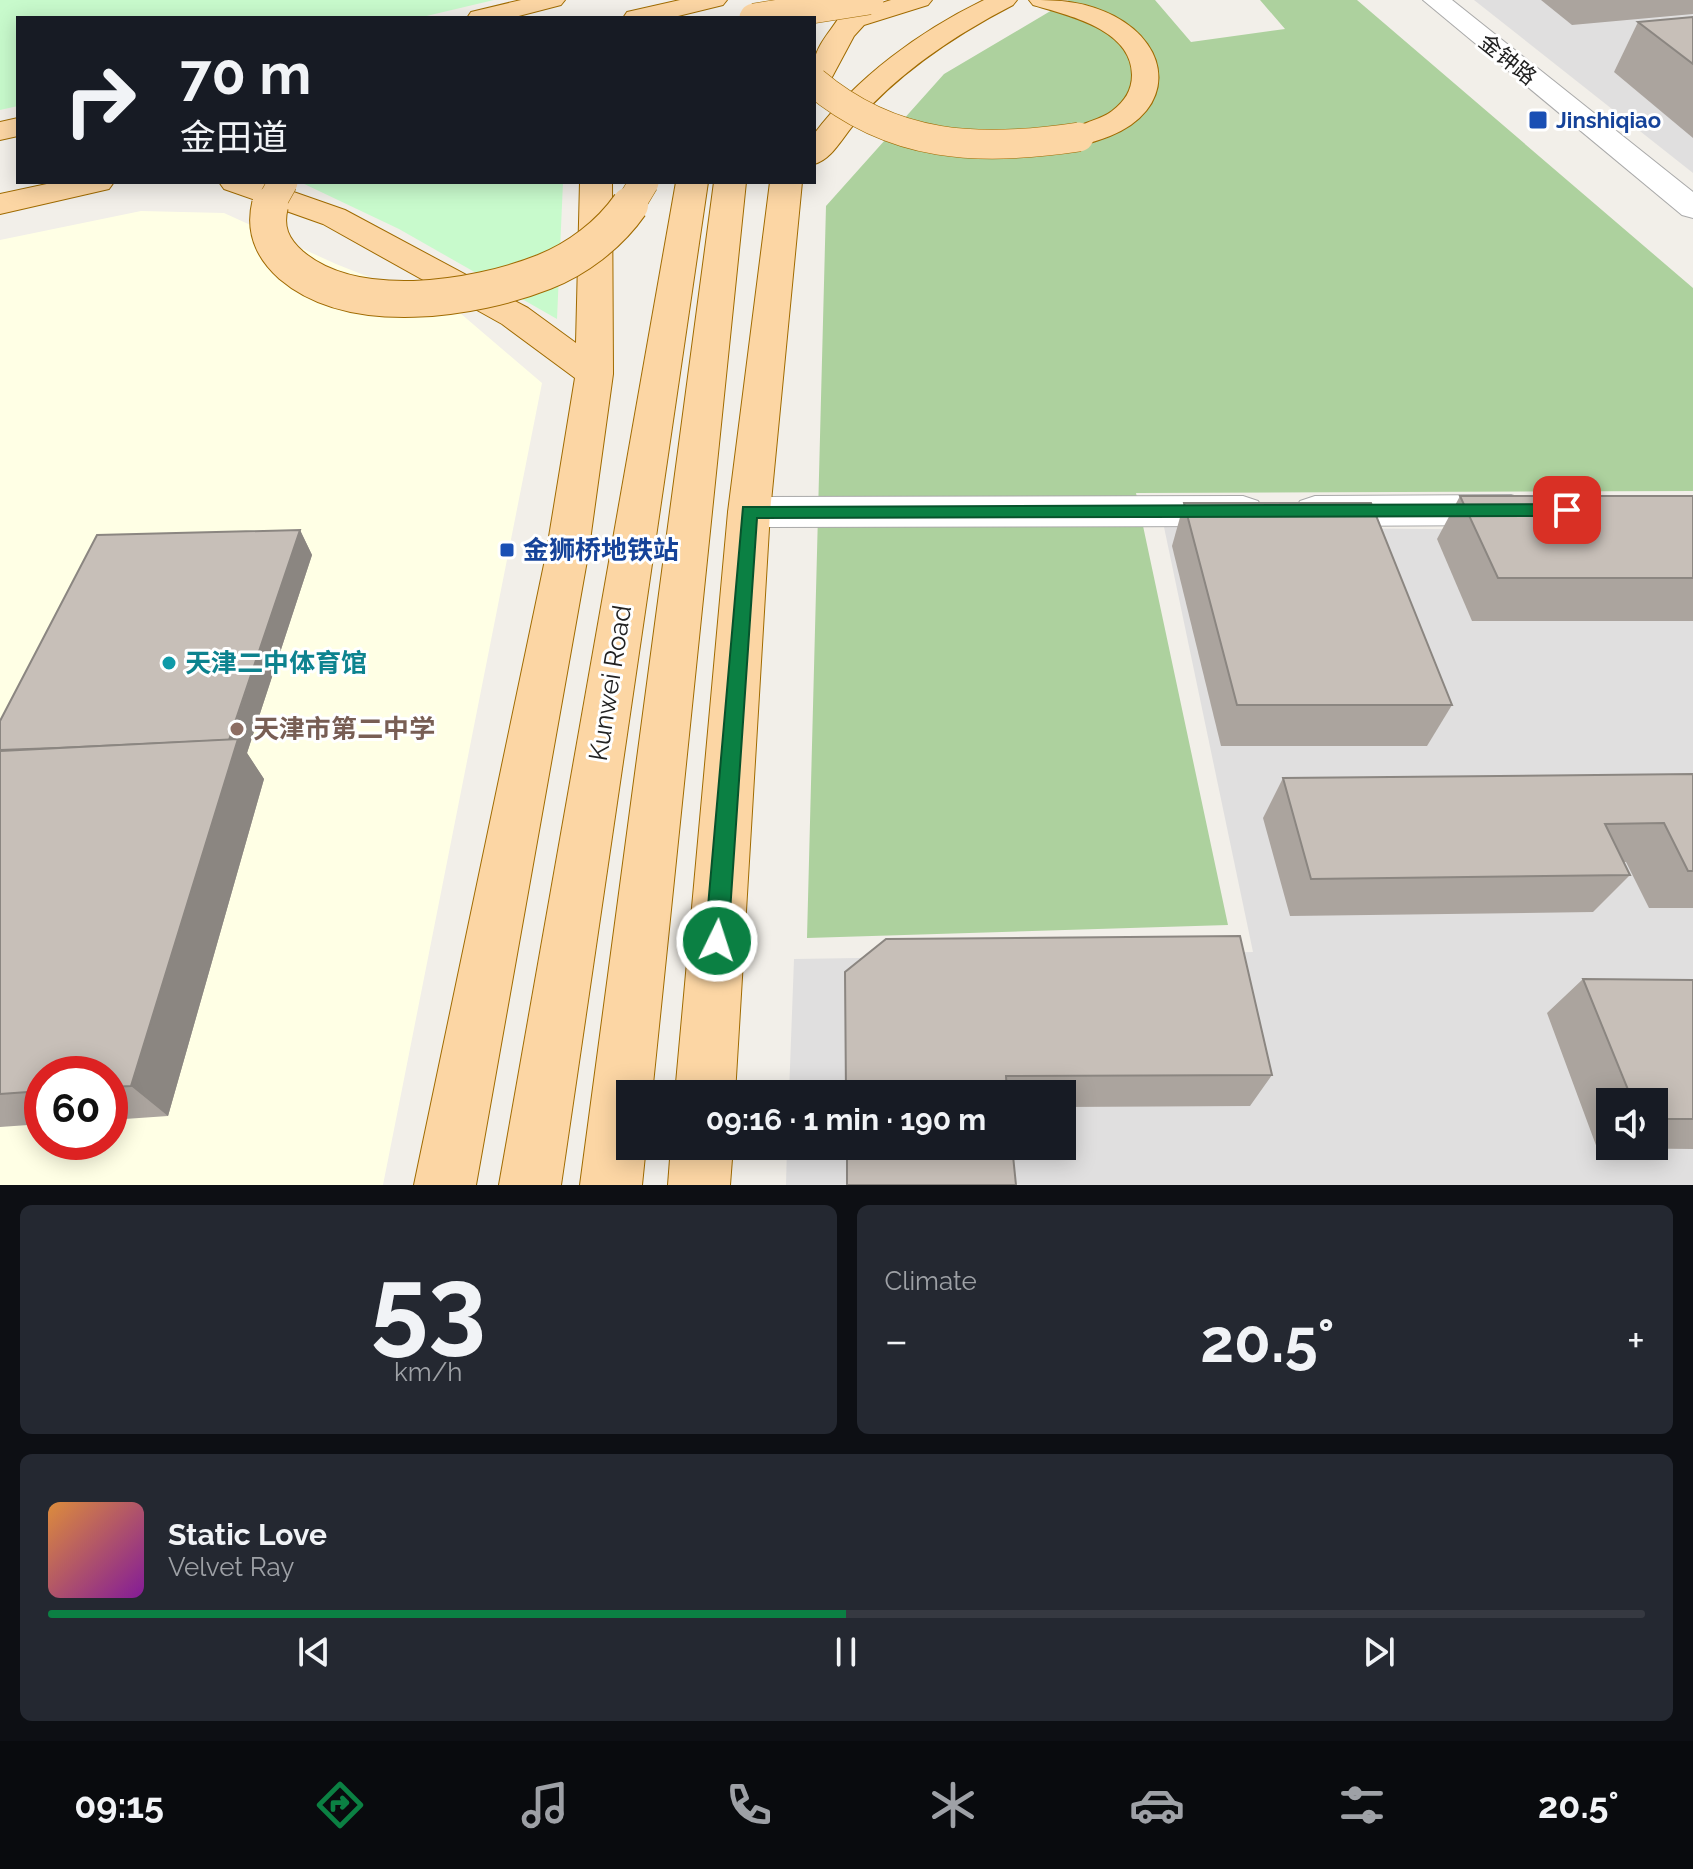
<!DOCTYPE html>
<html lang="en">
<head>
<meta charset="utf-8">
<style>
  body { margin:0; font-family:Raleway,"Noto Sans SC",sans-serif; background:#242831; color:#f1f3f6; height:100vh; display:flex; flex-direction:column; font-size:30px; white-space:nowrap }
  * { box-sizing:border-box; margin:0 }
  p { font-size:26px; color:#9ea1a6 }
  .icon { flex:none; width:44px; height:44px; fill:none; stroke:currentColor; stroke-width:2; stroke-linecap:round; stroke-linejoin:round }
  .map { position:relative; height:1185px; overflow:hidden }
  .panel { display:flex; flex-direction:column; gap:20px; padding:20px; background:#0d0f14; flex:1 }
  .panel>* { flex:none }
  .banner { position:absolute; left:16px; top:16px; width:800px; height:168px; border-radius:0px; box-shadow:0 4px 20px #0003; background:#171b24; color:#f1f3f6; overflow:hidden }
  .controls { position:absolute; left:1596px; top:1088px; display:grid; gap:16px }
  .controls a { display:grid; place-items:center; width:72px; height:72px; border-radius:0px; background:#171b24; box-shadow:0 4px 20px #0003; font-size:40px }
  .speed { position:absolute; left:24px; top:1056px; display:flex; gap:16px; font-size:40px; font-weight:700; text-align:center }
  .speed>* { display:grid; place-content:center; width:104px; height:104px; border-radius:50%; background:#171b24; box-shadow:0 4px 20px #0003; line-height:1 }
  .speed .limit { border:12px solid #d22; background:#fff; color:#111 }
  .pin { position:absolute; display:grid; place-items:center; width:68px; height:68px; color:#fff; margin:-34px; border-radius:16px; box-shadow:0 4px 12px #0006 }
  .me { position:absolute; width:88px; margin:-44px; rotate:4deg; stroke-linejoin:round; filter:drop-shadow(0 0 6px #0008) }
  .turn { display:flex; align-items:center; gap:28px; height:168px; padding:0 32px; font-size:36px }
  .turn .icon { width:104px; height:104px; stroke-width:2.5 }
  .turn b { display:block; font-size:56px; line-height:68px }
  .big { font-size:60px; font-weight:700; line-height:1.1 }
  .panel .widget { flex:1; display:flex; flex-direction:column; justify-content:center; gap:12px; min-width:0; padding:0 28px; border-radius:12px; background:#242831 }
  .panel .dial { align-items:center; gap:0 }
  .dial b { font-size:104px; line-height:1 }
  .song { display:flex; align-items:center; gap:24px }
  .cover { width:96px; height:96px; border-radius:12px; background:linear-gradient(135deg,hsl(30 70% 55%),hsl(290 70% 35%)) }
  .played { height:8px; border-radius:4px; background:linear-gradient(90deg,#0b8043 50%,#363941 50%) }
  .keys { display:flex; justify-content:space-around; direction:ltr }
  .heat { display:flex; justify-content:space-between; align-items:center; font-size:44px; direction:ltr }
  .panel .tiles { flex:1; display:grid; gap:20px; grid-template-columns:1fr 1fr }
  .widget:last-child { grid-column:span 2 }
  .trip { position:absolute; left:616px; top:1080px; width:460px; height:80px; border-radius:0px; background:#171b24; box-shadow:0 4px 20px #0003; font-weight:700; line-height:80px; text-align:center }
  .dock { display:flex; height:128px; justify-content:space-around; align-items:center; background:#090b0e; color:#9ea1a6 }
  .dock .icon { width:56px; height:56px }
  .dock .active { color:#0b8043 }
  .dock b { font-size:36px; color:#f1f3f6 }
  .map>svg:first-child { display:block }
</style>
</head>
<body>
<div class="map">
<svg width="1693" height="1185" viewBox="0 0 1693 1185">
  <rect width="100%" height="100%" fill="#f2efe9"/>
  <g fill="#e0dfdf" fill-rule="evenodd">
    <polygon points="1474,0 1693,0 1693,173"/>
    <path d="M1164,527L1693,531V1185H786L787,1146H1062V1094H789L794,959L1253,952ZM1610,1102H1654V1146H1610Z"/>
  </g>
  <path fill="#ffffe5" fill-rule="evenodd" d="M141,211L224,213L336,264L460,313L542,383L383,1185H0V240ZM42,1074H110V1142H42Z"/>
  <polygon fill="#add19e" points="1069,0 1155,0 1191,42 1285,29 1260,0 1357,0 1693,288 1693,491 1136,493 1228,925 807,938 826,206 944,74"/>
  <g fill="#c8facc">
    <polygon points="0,0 494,0 418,18 18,18 18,106 0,110"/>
    <polygon points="300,182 563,182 557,319 399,229"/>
  </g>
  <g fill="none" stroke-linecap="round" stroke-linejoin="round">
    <defs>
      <g id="minor">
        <polygon points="1423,0 1452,0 1693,192 1693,218 1682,215"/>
        <polygon points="1511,495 1526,500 1532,510 1526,520 1511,525 1315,526 1300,521 1294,511 1300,501 1315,496"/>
        <polygon points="1243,496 1258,501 1264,511 1258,521 1243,526 749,527 734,522 728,512 734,502 749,497"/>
      </g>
      <g id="major">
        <polygon points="521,0 565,0 561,5 511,18 467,18 471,12"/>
        <polygon points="680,0 727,0 723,5 670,18 623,18 627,12"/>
        <path d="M848,0H874L872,6L891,0H932L928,5L864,25L854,36L824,92L814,95C814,84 812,72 814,62C818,39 841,22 848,0Z"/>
        <path d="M984,0H1017L1013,5C955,35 899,72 856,122C843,136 832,160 814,164V134C857,77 920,31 984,0Z"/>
        <path d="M1029,0C1060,0 1085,1 1114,16C1173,47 1175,110 1110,136C1096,141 1083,147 1068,143L1064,137C1074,123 1098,122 1112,111C1124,102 1132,91 1132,75C1132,29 1067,15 1033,5Z"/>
        <polygon points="18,118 18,136 0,140 0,122"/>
        <polygon points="56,182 114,182 109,189 0,214 0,194"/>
        <polygon points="219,182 265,182 345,210 528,308 576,343 580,182 612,182 613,374 588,555 476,1185 414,1185 546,555 575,378 502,324 323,224 224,189"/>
        <polygon points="676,182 708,182 561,1185 499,1185"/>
        <polygon points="714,182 746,182 652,1094 630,1094 630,1146 646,1146 642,1185 580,1185"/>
        <polygon points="770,182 802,182 770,512 735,1094 675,1094 728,512"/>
        <polygon points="671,1146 733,1146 730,1185 668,1185"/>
      </g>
    </defs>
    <use href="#minor" stroke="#a9a9a9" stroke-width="2"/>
    <use href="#major" stroke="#a06b00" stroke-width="2"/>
    <use href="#minor" fill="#fff" fill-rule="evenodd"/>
    <use href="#major" fill="#fcd6a4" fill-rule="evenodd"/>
    <defs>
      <g id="major-bridge-far1">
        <polyline points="754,18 869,0"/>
        <path d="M814,82C893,149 980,152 1079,137"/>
        <polyline points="269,207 283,182"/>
        <polyline points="629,207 644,182"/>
      </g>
      <path id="major-bridge" d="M270,205C264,230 272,248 291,265C353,318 473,300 544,272C577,259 609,235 630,205"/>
    </defs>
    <use href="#major-bridge-far1" stroke="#a06b00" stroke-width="30" stroke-linecap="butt"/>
    <use href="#major-bridge" stroke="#a06b00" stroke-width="38" stroke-linecap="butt"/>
    <use href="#major-bridge-far1" stroke="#fcd6a4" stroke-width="29"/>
    <use href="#major-bridge" stroke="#fcd6a4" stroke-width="36"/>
  </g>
  <g fill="#aba49e" fill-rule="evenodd">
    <polygon points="1541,0 1693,0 1693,14 1572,25"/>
    <polygon points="1693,17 1693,138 1614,72 1638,22"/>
    <polygon points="1460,496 1693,496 1693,621 1472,621 1437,539"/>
    <polygon points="1184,503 1452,705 1427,746 1221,746 1172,546"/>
    <polygon points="300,530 312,555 247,753 264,779 168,1116 110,1120 110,1074 42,1074 42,1124 0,1127 0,721"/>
    <polygon points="1693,774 1693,908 1649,908 1626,862 1623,862 1630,875 1593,912 1290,916 1263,818 1283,778"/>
    <polygon points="1240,936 1272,1075 1250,1106 1062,1107 1062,1094 846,1094"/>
    <path d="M1583,979L1693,980V1149L1597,1148L1547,1013ZM1610,1102H1654V1146H1610Z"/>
  </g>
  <polygon fill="#8b8681" points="300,530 312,555 247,753 264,779 168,1116 131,1086 228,745"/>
  <g fill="#c7bfb8" stroke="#8b8681" stroke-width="2">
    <polygon points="1693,17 1693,64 1638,22"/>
    <polygon points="1460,496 1693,496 1693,578 1498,578"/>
    <polygon points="1184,503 1371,503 1452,705 1237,705"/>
    <polygon points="300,530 229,740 57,748 0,750 0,721 97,535"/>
    <polygon points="238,739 131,1086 110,1087 110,1074 42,1074 42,1091 0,1094 0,751"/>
    <polygon points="1693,774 1693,871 1688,871 1664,823 1605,824 1630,875 1311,879 1283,778"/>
    <polygon points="1240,936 1272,1075 1006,1076 1007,1094 846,1094 845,972 886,939"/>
    <polygon points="1583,979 1693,980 1693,1119 1654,1119 1654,1102 1633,1102"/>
    <polygon points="847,1146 1012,1146 1016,1185 847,1185"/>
  </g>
  <polygon fill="#0b8043" stroke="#07532c" stroke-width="2" points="1567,504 1576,510 1567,516 757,518 728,941 725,948 717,951 709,948 705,941 743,507"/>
  <g fill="#1a4fb4" stroke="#fff" stroke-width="3">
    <rect x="1528" y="110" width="20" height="20" rx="4"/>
    <rect x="499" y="542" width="16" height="16" rx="4"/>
  </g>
  <circle fill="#0f9aa8" stroke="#fff" stroke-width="3" cx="169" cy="663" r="8"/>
  <circle fill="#8d6e63" stroke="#fff" stroke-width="3" cx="237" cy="729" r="8"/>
  <g text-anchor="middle" stroke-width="6" stroke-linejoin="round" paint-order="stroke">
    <g font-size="22" fill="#222" stroke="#fff">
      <text transform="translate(1508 59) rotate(39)" y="8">金钟路</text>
    </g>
    <g font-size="22" font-weight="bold" fill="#164399" stroke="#fff" text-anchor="start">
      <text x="1556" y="128">Jinshiqiao</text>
    </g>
    <g font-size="26" font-weight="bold" fill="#164399" stroke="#fff" text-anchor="start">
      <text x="523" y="559">金狮桥地铁站</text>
    </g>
    <g font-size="26" font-weight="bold" fill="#0d838f" stroke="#fff" text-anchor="start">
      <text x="185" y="672">天津二中体育馆</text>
    </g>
    <g font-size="26" fill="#222" stroke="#fff">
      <text transform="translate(610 683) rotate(-81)" y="9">Kunwei Road</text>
    </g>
    <g font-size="26" font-weight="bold" fill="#785e54" stroke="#fff" text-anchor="start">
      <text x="253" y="738">天津市第二中学</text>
    </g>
  </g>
</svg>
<div class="controls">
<a><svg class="icon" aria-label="sound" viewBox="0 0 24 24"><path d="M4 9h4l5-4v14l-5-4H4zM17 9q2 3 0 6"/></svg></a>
</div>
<div class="speed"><div class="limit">60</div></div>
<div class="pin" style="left:1567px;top:510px;background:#d93025"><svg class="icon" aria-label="arrive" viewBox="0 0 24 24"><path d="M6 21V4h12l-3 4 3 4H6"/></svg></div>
<svg class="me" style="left:717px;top:941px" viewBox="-20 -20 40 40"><circle r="17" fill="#0b8043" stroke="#fff" stroke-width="3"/><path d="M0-11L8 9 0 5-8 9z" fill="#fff"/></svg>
<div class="trip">09:16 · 1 min · 190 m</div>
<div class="banner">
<div class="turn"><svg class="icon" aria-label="right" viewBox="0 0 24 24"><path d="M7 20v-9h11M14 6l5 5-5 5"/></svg><div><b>70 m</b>金田道</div></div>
</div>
</div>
<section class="panel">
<div class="tiles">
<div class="widget dial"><b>53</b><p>km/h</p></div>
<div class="widget"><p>Climate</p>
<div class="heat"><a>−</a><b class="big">20.5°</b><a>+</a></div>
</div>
<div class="widget">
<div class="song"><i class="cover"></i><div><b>Static Love</b><p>Velvet Ray</p></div></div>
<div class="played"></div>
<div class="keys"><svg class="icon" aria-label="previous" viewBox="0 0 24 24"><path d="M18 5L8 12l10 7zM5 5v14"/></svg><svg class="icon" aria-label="pause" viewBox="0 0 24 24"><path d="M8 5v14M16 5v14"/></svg><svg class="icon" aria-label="next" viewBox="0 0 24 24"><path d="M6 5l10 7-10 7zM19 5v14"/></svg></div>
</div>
</div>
</section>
<nav class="dock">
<b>09:15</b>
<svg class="icon active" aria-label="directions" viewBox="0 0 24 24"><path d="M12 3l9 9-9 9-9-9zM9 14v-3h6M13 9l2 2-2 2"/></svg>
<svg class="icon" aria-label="music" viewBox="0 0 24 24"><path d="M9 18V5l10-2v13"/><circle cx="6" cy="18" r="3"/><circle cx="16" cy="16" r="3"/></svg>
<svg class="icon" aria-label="phone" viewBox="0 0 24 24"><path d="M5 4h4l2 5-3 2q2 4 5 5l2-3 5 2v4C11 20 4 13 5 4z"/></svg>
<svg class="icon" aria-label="climate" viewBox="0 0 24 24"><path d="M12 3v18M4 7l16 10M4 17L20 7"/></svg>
<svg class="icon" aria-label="car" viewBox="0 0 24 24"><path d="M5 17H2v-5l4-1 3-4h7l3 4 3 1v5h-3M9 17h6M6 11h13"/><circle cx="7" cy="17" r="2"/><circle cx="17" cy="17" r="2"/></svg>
<svg class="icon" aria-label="filters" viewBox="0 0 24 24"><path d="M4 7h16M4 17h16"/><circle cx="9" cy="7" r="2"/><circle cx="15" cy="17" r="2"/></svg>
<b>20.5°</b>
</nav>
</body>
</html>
